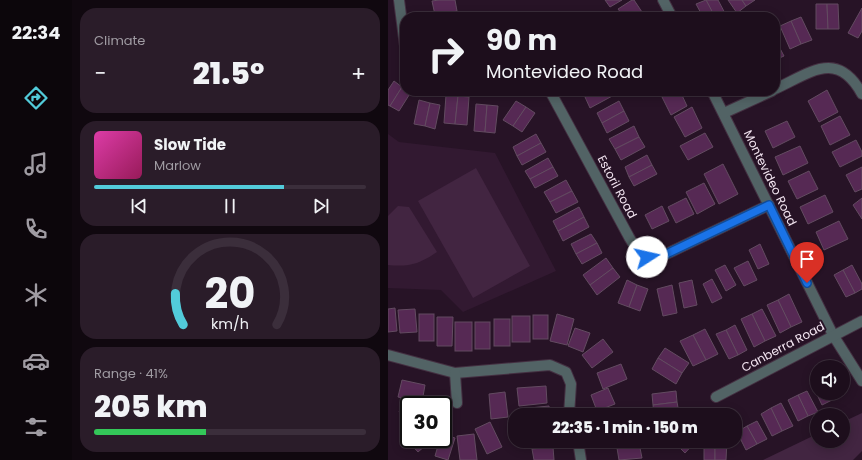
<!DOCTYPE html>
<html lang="en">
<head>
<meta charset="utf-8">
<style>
  body { margin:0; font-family:Poppins,sans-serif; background:#2a1c29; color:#f1f3f6; height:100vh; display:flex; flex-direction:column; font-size:15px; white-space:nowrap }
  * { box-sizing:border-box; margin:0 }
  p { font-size:13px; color:#a09ca3 }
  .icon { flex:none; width:22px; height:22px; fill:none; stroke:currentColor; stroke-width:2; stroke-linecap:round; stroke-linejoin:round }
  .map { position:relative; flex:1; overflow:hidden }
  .details { display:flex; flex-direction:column; gap:8px; padding:8px; background:#10080f; width:316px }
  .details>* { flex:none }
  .hud { position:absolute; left:12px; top:12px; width:380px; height:84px; border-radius:16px; box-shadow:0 2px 10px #0003,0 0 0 1px #3b2e3b; background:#1d0e1c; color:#f1f3f6; overflow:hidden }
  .controls { position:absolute; left:422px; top:360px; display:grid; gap:8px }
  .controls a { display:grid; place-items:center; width:40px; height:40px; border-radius:50%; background:#1d0e1c; box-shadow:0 2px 10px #0003,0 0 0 1px #3b2e3b; font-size:20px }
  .speed { position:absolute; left:12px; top:396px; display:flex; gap:8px; font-size:20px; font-weight:700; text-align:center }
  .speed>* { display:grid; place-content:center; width:52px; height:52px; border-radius:50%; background:#1d0e1c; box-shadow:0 2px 10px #0003,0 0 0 1px #3b2e3b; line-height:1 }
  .speed .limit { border:2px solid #111; border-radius:6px; background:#fff; color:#111 }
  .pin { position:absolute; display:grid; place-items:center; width:34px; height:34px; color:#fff; margin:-41px -17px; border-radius:50% 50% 50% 0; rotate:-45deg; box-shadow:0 0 4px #0007 }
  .pin .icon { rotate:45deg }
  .me { position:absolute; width:44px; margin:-22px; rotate:80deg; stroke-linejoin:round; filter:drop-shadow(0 0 3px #0008) }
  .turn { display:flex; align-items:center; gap:14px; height:84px; padding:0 20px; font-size:18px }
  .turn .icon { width:52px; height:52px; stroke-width:2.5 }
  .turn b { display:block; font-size:28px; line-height:34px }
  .big { font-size:30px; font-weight:800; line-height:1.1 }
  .details .card { flex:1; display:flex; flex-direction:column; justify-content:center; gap:6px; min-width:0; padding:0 14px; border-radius:16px; background:#2a1c29 }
  .details .dial { align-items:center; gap:0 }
  .dial svg { height:104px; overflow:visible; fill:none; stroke:#3b2e3b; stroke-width:7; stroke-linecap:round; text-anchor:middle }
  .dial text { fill:#f1f3f6; stroke:none }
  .song { display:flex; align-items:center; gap:12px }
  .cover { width:48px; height:48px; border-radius:6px; background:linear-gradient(135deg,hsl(320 70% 55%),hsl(330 70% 35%)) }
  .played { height:4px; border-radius:2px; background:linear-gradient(90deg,#52cbda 70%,#3b2e3b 70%) }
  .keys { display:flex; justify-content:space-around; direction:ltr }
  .heat { display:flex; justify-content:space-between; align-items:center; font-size:22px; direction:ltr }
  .charge { height:6px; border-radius:3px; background:linear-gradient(90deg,#34c759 41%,#3b2e3b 0) }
  .trip { position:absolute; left:120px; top:408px; width:234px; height:40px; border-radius:16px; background:#1d0e1c; box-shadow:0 2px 10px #0003,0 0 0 1px #3b2e3b; font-weight:800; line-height:40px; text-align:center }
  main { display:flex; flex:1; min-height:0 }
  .tab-bar { display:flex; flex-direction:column; width:72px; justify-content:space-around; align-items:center; background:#0c060b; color:#a09ca3 }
  .tab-bar .icon { width:28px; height:28px }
  .tab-bar .active { color:#52cbda }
  .tab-bar b { font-size:18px; color:#f1f3f6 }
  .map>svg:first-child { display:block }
</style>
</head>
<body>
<main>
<nav class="tab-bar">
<b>22:34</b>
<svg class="icon active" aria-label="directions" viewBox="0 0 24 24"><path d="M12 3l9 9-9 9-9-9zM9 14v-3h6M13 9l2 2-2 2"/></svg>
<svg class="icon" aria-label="music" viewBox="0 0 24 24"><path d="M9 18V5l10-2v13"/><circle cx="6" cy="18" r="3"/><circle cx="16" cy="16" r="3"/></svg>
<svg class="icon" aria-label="phone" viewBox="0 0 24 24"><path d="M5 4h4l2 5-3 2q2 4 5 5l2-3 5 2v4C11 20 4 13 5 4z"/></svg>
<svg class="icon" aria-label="climate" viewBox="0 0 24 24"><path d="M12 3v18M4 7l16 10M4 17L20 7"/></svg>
<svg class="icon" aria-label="car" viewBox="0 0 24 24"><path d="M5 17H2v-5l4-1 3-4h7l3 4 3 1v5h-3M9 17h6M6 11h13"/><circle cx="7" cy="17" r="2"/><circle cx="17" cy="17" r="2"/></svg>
<svg class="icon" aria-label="filters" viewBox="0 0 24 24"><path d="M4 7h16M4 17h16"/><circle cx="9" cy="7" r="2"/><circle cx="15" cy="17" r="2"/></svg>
</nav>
<section class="details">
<div class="card"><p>Climate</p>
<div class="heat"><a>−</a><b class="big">21.5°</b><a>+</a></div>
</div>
<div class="card">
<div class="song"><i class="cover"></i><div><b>Slow Tide</b><p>Marlow</p></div></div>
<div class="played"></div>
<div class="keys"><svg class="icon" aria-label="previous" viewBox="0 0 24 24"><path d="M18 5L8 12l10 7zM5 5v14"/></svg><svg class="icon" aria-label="pause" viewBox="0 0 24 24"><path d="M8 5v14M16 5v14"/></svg><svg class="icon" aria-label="next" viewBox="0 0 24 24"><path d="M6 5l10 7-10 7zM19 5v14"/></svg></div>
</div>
<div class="card dial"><svg viewBox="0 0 100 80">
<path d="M14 69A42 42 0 1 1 86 69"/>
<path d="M14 69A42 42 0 0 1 8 45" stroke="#52cbda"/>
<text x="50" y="56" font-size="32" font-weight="700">20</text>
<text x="50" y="72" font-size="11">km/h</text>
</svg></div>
<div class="card"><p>Range · 41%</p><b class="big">205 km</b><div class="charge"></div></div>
</section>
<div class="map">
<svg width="474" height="460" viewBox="0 0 474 460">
  <rect width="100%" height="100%" fill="#271326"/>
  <polygon fill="#321931" points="0,134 11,142 107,153 168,271 75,312 53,290 0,288"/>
  <g fill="#422541">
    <polygon points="88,168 142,266 85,298 30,201"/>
    <path d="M10,206L21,207L49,252C31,264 22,267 0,265V216Z"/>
    <polygon points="474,413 474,451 465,460 375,460 429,434 429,441 455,441 455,422"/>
  </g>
  <g fill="#562954" stroke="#634b61">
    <polygon points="51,0 67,0 69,11 47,15 44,1"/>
    <polygon points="217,0 234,0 222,7"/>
    <polygon points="244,0 246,0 256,15 253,17 236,17 230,9"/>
    <polygon points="318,0 330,0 339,17 327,17"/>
    <polygon points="318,0 327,17 315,17 308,4"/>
    <polygon points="340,0 354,0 358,6 349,13"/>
    <polygon points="354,0 367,0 358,6"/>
    <polygon points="428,4 439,4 440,29 428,29"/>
    <polygon points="439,4 450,4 451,29 440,29"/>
    <polygon points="474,8 474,31 470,38 460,33"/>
    <polygon points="413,17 424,40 413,44 403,21"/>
    <polygon points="403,21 413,44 402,49 392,26"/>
    <polygon points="387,39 396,56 387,60"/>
    <polygon points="6,81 14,87 2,106 0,105 0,90"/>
    <polygon points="14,87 17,91 23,92 11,111 2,106"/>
    <polygon points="439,90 450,112 431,122 420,101"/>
    <polygon points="194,91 208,91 197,97"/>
    <polygon points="208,91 226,91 228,94 202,108 197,97"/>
    <polygon points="285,91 292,91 299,106 283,115 274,97"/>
    <polygon points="58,95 70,96 67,124 56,123"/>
    <polygon points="70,96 81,97 79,125 67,124"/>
    <polygon points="31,100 42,103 37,126 26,124"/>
    <polygon points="128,101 138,107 125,126 115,120"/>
    <polygon points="231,101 236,111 214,123 209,113"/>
    <polygon points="42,103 52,105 47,129 37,126"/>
    <polygon points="88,104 99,105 97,132 86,131"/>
    <polygon points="99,105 110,106 107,133 97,132"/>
    <polygon points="138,107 147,113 134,132 125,126"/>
    <polygon points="304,107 314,128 297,137 286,117"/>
    <polygon points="236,111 241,121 219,133 214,123"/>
    <polygon points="452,116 462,135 442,145 433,126"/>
    <polygon points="399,121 407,137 385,148 377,131"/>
    <polygon points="246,126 251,137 227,149 221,139"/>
    <polygon points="317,133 325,147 300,160 292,146"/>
    <polygon points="148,134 153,143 129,156 125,147"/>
    <polygon points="251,137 257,147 233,160 227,149"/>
    <polygon points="468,140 474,152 474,156 452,167 444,152"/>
    <polygon points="153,143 158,152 134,165 129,156"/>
    <polygon points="412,146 420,163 395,175 387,157"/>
    <polygon points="259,155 264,165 241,177 237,167"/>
    <polygon points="160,158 165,167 142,179 137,171"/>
    <polygon points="335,164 350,194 331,204 316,174"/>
    <polygon points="264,165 269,174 246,186 241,177"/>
    <polygon points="165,167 170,176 147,188 142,179"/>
    <polygon points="474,167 474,189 467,192 458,175"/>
    <polygon points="421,171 430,189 409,199 400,181"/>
    <polygon points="178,180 184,191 162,202 156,192"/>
    <polygon points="316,183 327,204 309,214 298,192"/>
    <polygon points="184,191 190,202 168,213 162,202"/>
    <polygon points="437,195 445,212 420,224 412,207"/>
    <polygon points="298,198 306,214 288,223 280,207"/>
    <polygon points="474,198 474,219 465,205"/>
    <polygon points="274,206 281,221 264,229 257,215"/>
    <polygon points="191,207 196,217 170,231 165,221"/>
    <polygon points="196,217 201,227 175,241 170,231"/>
    <polygon points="451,221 460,239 436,250 428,232"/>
    <polygon points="203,234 209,243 188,254 183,244"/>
    <polygon points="209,243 214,253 194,264 188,254"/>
    <polygon points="372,244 381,264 370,269 361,250"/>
    <polygon points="218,258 225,268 202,285 195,275"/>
    <polygon points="360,261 369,280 356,286 346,268"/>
    <polygon points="337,265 348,285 338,291 327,270"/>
    <polygon points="464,265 474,284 474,289 467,293 455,270"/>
    <polygon points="225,268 232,277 209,295 202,285"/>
    <polygon points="455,270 467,293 458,297 446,275"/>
    <polygon points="324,279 334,298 324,303 315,284"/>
    <polygon points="239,280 249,285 241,307 230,303"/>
    <polygon points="304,280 309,305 296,308 291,283"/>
    <polygon points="249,285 260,289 252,311 241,307"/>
    <polygon points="284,285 289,313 275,316 269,289"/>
    <polygon points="401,294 414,322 403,327 390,300"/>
    <polygon points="390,300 403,327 392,333 379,305"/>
    <polygon points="7,308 9,331 0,332 0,309"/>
    <polygon points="27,309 29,332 12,333 10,310"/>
    <polygon points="374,309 388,336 377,341 364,314"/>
    <rect x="31" y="314" width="15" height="27"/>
    <polygon points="169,314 186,319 179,345 162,341"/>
    <polygon points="364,314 377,341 366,347 353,319"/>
    <rect x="145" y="315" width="15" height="24"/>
    <rect x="124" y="316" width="18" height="26"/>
    <polygon points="49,317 65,317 64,346 49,346"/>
    <rect x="106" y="319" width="16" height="27"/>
    <rect x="67" y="322" width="17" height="29"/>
    <rect x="87" y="322" width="15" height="27"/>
    <polygon points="347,325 359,350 350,355 338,330"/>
    <polygon points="187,328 202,333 195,352 180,346"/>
    <polygon points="317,329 330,354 318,360 305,335"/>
    <polygon points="338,330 350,355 341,359 328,334"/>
    <polygon points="305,335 318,360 305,366 292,341"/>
    <polygon points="215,339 225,352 204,368 194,355"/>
    <polygon points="277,348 301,363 294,373 270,358"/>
    <polygon points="270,358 294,373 288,384 264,369"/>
    <polygon points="233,364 239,379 215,389 209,373"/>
    <polygon points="429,379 429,393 441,393 444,400 434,405 423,382"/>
    <polygon points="14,380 37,385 34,402 10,397"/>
    <polygon points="158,386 159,403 131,406 129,388"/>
    <polygon points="220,388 227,404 209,411 203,395"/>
    <polygon points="288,391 289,402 265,405 264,394"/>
    <polygon points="419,391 430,412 420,416 410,395"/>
    <polygon points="117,392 120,417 103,419 101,394"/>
    <polygon points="441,393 453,393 454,395 444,400"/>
    <polygon points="410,395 420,416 410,421 400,400"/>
    <polygon points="289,402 291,413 266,415 265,405"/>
    <polygon points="393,403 405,426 394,431 383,408"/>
    <polygon points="21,406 21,426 19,427 11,411"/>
    <polygon points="161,406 162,415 132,415 132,409"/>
    <polygon points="383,408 394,431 384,436 373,414"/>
    <polygon points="224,409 226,415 208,415"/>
    <polygon points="369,421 379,439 369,444 359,426"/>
    <polygon points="102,422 114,447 99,454 87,429"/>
    <polygon points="359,426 369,444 358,450 349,432"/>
    <polygon points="55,434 67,438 60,460 47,456 52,439 55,439"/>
    <polygon points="86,434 89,460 72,460 69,436"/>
    <polygon points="21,438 21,439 45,439 30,452 19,440"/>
    <polygon points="141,441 166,441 166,443 142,445"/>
    <polygon points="219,441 237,441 222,447"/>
    <polygon points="291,441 308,441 297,453 288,444"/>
    <rect x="316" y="441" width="11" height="19"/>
    <polygon points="327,441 339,441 338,460 327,460"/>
    <polygon points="251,443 254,458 231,460 229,448"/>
    <polygon points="165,447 166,460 146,460 144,449"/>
  </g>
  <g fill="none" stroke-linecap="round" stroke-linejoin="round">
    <defs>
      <g id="minor">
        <polyline points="11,0 17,46"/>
        <polyline points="275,0 284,17"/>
        <path d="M387,89C422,73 449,49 474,94"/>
        <path d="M162,91L241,237C249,251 253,257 270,258L381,205"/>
        <polyline points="324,91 445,335 474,381"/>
        <polyline points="336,113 384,91"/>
        <polyline points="0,355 67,373 162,365 178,372 183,384 181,415"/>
        <polyline points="67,373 69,403"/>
        <polyline points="328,397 474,321"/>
        <polyline points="190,441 193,460"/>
      </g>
    </defs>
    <use href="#minor" stroke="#443042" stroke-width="12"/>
    <use href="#minor" stroke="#526365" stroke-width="10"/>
  </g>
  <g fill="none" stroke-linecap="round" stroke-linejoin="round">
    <defs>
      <polyline id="route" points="259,257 270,258 381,205 419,283"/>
    </defs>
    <use href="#route" stroke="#114b97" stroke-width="10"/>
    <use href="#route" stroke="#1a73e8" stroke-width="7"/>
  </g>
  <g text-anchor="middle" stroke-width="4" stroke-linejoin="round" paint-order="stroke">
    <g font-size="12" fill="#f3e5f1" stroke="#271326">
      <text transform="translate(382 178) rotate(64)" y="4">Montevideo Road</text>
      <text transform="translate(229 187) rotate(62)" y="4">Estoril Road</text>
      <text transform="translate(395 347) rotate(-28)" y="4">Canberra Road</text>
    </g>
  </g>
</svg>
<div class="controls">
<a><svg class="icon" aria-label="sound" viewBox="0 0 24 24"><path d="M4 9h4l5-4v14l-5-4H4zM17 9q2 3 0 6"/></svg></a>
<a><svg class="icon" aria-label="search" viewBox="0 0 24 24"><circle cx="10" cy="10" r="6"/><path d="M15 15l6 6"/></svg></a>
</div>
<div class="speed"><div class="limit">30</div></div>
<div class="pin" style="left:419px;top:283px;background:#d93025"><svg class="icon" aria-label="arrive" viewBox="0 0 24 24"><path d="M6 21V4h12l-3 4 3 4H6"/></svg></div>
<svg class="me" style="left:259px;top:257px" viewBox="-20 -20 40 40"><circle r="19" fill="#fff"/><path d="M0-13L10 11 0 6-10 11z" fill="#1a73e8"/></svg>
<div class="trip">22:35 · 1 min · 150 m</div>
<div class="hud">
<div class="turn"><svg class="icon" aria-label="right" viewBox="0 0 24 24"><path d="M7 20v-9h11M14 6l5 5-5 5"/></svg><div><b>90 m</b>Montevideo Road</div></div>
</div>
</div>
</main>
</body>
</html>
